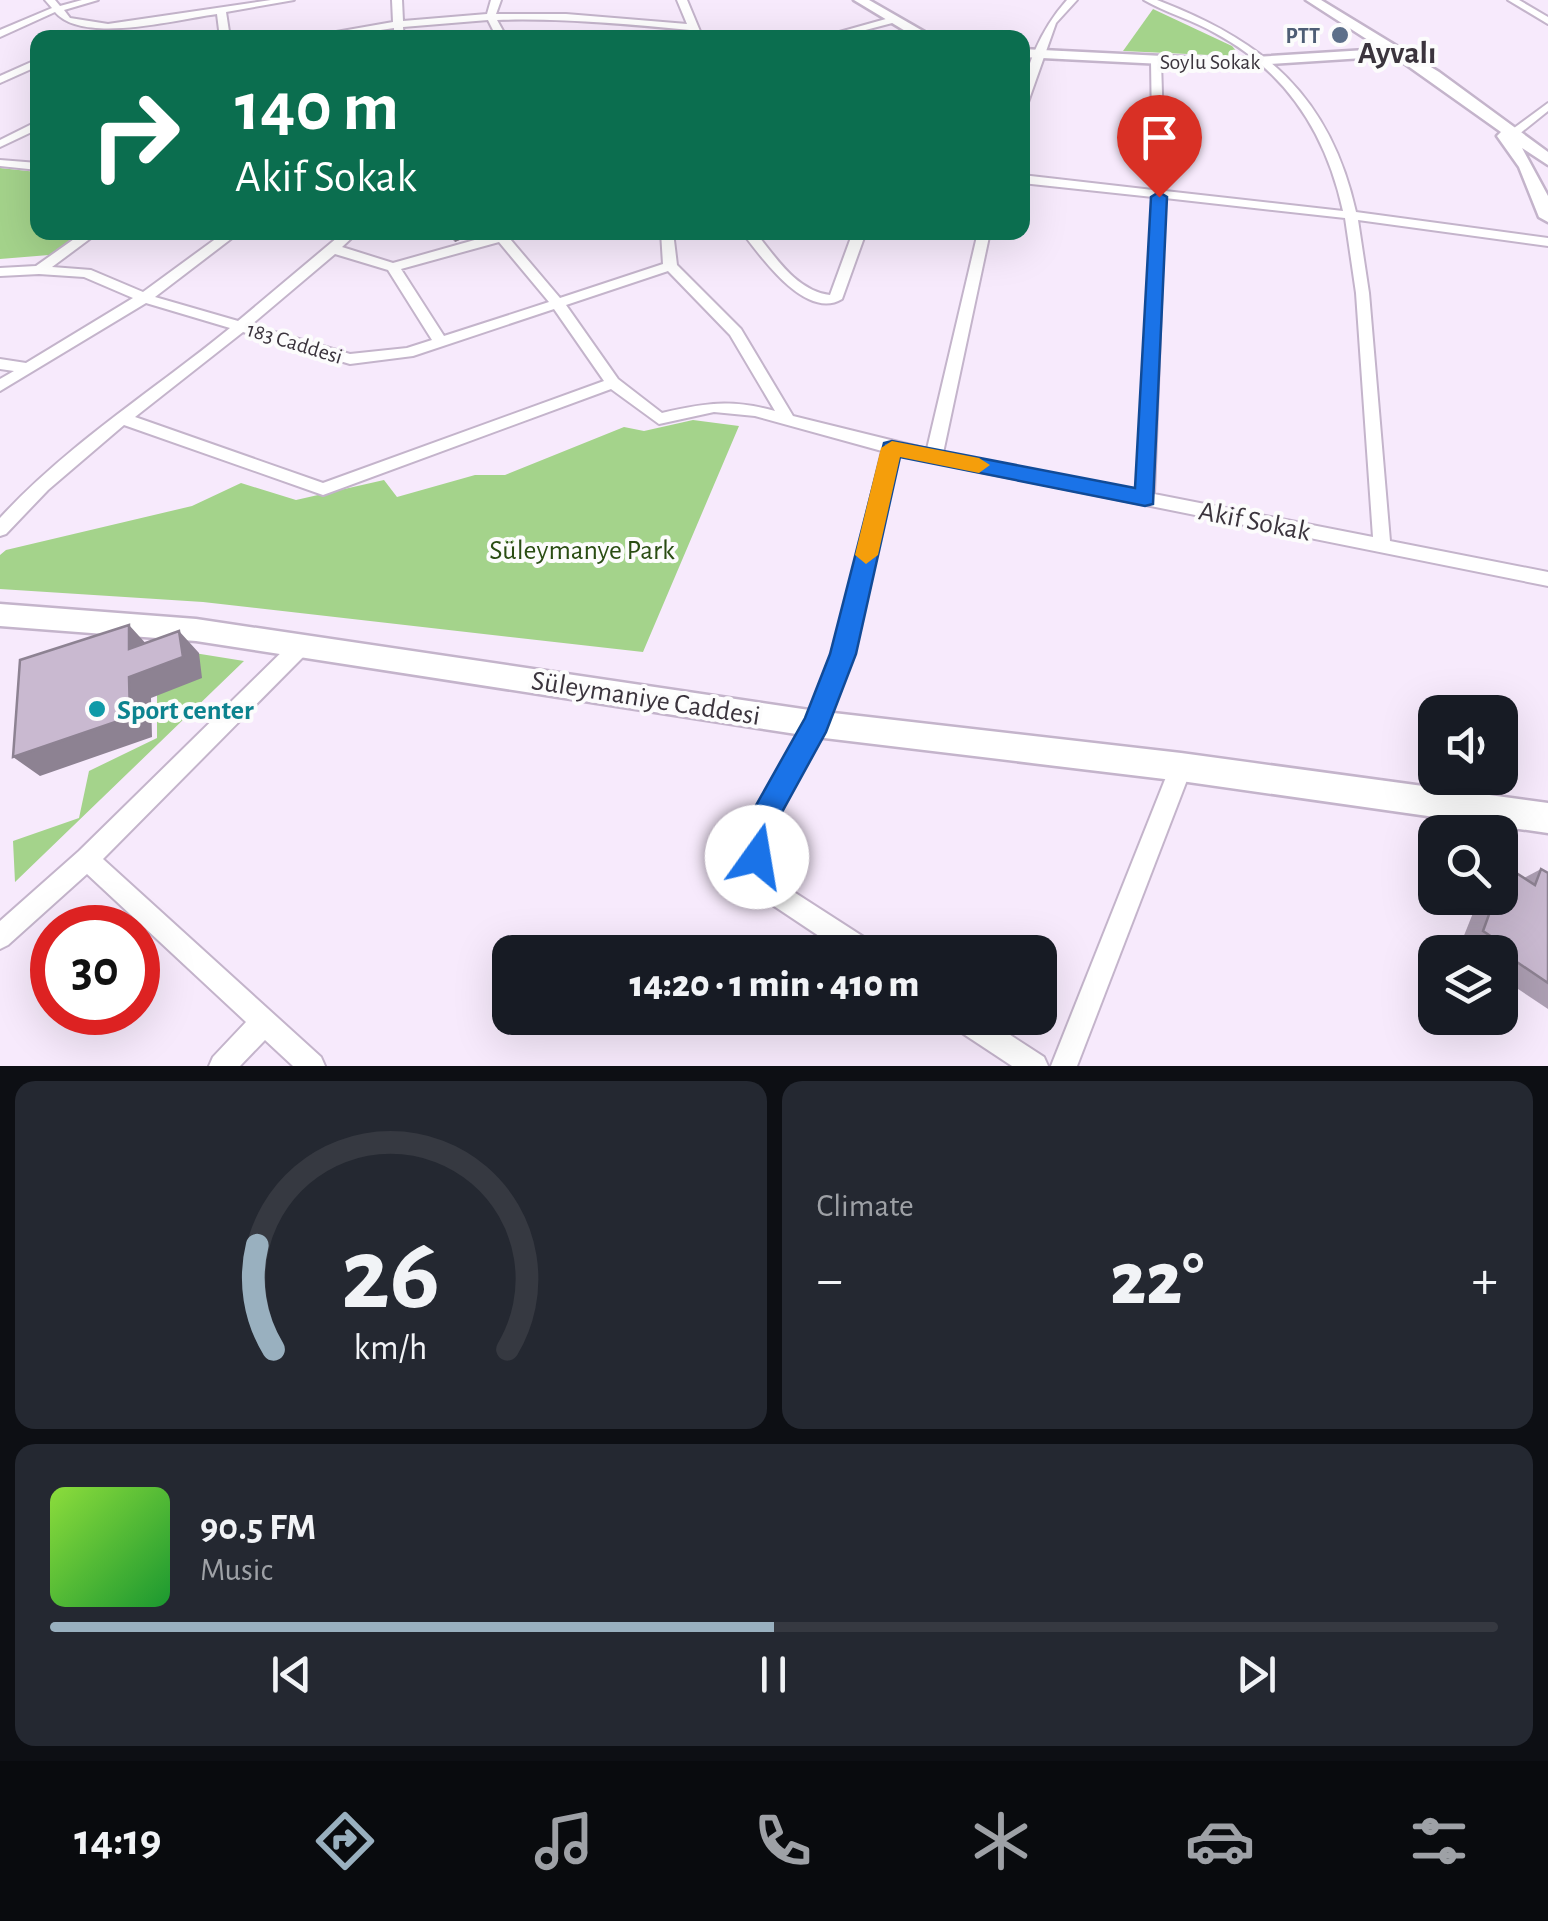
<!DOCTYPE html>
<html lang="en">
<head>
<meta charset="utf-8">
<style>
  body { margin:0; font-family:"Alegreya Sans",sans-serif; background:#242831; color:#f1f3f6; height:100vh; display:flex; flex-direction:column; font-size:38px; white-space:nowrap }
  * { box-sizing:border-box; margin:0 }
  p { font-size:32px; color:#9ea1a6 }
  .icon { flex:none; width:55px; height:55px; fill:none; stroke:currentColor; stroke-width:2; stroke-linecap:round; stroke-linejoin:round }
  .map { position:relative; height:1066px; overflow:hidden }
  .details { display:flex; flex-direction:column; gap:15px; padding:15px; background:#0d0f14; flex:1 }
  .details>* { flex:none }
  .top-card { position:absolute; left:30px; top:30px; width:1000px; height:210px; border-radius:20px; box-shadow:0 10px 40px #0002; background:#0b6e4f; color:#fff; overflow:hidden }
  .controls { position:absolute; left:1418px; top:695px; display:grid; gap:20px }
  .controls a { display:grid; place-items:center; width:100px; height:100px; border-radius:20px; background:#171b24; box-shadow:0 10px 40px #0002; font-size:50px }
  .speed { position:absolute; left:30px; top:905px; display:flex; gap:20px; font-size:50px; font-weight:700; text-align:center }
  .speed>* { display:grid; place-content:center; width:130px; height:130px; border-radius:50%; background:#171b24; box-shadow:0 10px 40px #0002; line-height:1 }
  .speed .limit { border:15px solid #d22; background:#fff; color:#111 }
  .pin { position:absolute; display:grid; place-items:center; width:85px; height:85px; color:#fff; margin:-102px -42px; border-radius:50% 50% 50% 0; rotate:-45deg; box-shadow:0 0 10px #0007 }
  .pin .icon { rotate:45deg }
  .me { position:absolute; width:110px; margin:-55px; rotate:13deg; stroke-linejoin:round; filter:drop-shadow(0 0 8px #0008) }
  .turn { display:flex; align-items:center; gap:35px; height:210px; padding:0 40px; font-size:45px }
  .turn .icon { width:130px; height:130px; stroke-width:2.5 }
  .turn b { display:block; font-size:70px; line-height:85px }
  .big { font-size:75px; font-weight:800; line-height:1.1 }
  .details .card { flex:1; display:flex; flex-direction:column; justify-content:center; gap:15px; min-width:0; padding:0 35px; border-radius:20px; background:#242831 }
  .details .dial { align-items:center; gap:0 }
  .dial svg { height:260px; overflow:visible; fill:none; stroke:#363941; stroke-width:7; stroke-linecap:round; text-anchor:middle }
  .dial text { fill:#f1f3f6; stroke:none }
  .song { display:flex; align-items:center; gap:30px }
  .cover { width:120px; height:120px; border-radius:15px; background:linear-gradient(135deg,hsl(90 70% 55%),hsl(130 70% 35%)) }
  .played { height:10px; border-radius:5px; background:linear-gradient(90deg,#99b0bf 50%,#363941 50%) }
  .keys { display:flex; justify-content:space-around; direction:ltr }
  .heat { display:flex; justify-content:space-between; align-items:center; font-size:55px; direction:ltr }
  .details .tiles { flex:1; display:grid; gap:15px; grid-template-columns:1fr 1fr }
  .card:last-child { grid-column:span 2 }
  .trip { position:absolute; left:492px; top:935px; width:565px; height:100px; border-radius:20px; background:#171b24; box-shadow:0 10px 40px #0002; font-weight:800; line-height:100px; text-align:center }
  .menu { display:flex; height:160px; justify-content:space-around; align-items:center; background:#090b0e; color:#9ea1a6 }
  .menu .icon { width:70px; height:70px }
  .menu .selected { color:#99b0bf }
  .menu b { font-size:45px; color:#f1f3f6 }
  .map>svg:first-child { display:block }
</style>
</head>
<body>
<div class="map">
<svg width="1548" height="1066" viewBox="0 0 1548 1066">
  <rect width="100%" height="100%" fill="#f7eafc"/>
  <g fill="#a4d38b">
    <polygon points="1153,9 1232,46 1238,53 1231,56 1123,51"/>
    <polygon points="0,168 37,172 38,232 81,233 49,255 0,259"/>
    <polygon points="693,420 739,426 643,652 203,602 0,589 0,555 6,550 192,506 241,483 296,500 384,480 397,497 475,475 505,475 624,427 644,431"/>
    <polygon points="157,647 244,661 15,882 13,841 79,818 89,771 157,738"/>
  </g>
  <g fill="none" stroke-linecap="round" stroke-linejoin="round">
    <defs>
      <g id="street">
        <path d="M45,0H55L60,6L82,0H98L64,10L70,18L108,24L271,0H294L226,12L230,38H220L217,14C178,19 83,45 55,12L0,37V30L52,8Z"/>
        <path d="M392,0H402L403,21L487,14L491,0H501L496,14H566L687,24L677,0H687L702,36L693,38L690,30C625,24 561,18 497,20L507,38H497L488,20L403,27L404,38H394V28L327,38H302L393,22Z"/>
        <path d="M1067,0H1077L1056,23L1027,105L1022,108C1022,70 1042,28 1067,0Z"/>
        <path d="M1144,0H1157C1265,41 1330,96 1356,212L1548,238V246L1358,220L1369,293L1390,541L1548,572V586L897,455L853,654L823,731L767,834L769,876L873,943L876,952H843L750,890L746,882L745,832L807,720L833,654L882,451L755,416L714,412L659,424L611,389L323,495L124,425L48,490L6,534L0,536V518C68,444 153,391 230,328L146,303L0,391V379L14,371L0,369V359L26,363L133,298L84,277L39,274L0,276V268L36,266L84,232H99L52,267L91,270L143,292L225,232H240L155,297L238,321L344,232H358L342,247L393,263L503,232H525L510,239L560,298L663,264L661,232H673L677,265L741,329L793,416L927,449L978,232H990L943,453L1137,491L1153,197L1022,183V175L1153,190L1151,61L1156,58L1161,61L1165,191L1343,211C1326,133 1286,71 1215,33C1193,20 1166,13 1144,0ZM1165,198L1345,218L1356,293L1373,537L1154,494ZM499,242L549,302L444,336L401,269ZM335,254L388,270L432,340L407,348L350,354L251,325ZM668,271L730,335L775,411C730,399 706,403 662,413L618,379L566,305ZM554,309L604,381L323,483L135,417L243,332L350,364L413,356Z"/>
        <polygon points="1508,0 1519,0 1548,17 1548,24"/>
        <polygon points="893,17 896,18 896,22 835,38 818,38"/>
        <polygon points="38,59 38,66 0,83 0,76"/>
        <polygon points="1548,103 1548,111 1518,135 1510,135 1510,131"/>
        <polygon points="38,121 38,129 0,147 0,140"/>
        <polygon points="0,160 38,163 38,170 0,166"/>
        <path d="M742,232H755C775,256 796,291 830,295L853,232H866L842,299C806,321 761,257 742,232Z"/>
        <polygon points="302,637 309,639 312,645 309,651 103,859 321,1057 325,1066 293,1066 265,1040 240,1066 209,1066 213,1057 246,1022 87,874 8,945 0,949 0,921 79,851 295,639"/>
        <polygon points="1181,757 1189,760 1192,767 1077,1066 1051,1066 1170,767 1173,760"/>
        <polygon points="949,1018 984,1018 1044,1057 1048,1066 1012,1066 953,1027"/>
      </g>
      <g id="secondary">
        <polygon points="854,0 869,0 935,38 917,38"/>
        <polygon points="1306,0 1321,0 1439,72 1548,152 1548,165 1522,148 1548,196 1548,222 1539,217 1519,167 1497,136 1501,132 1394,56 1223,67 1022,57 1022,49 1223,59 1382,49"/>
        <polygon points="0,604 196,619 816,711 1181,753 1548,803 1548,833 1181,781 816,737 196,641 0,626"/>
      </g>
    </defs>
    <use href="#street" stroke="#c4b4cb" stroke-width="4"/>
    <use href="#secondary" stroke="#c4b4cb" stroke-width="5"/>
    <use href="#street" fill="#fff" fill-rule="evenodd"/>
    <use href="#secondary" fill="#fff" fill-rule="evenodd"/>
  </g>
  <g fill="#ad9fb3">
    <polygon points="445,232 478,232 455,242"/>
    <polygon points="1507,867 1524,878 1541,869 1548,873 1548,1009 1500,977 1500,952 1476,952 1461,943 1479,898 1500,898 1500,871"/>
  </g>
  <g fill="#8d8292">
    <polygon points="453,232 478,232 455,242"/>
    <polygon points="129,625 149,647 179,631 199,653 202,678 151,698 152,737 40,776 13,757 129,649"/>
  </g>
  <g fill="#c9b9d0" stroke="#8d8292" stroke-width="2.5">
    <polygon points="129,625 129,649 179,631 183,657 129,677 130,717 13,757 20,660"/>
    <polygon points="1507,867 1535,885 1541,869 1548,873 1548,983 1511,958 1513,951 1483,931 1495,898 1500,898 1500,885"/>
  </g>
  <polygon fill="#1a73e8" stroke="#114b97" stroke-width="2.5" points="1159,192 1167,197 1153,504 1145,506 900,457 856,654 826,732 770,834 772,857 767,868 757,872 747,868 741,832 805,718 830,654 884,443 892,441 1135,488 1151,197"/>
  <polygon fill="#f59e0b" points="892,441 979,458 990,465 979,473 900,457 878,555 866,564 855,555 881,448"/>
  <circle fill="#5c6f8a" stroke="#fcfcfc" stroke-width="4" cx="1340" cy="35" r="10"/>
  <circle fill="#0f9aa8" stroke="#fcfcfc" stroke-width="4" cx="97" cy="709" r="10"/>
  <g text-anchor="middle" stroke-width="8" stroke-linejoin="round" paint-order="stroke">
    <g font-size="22" font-weight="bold" fill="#4e5e75" stroke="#fcfcfc" text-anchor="end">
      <text x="1320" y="43">PTT</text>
    </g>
    <g font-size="22" fill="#3b343d" stroke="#fcfcfc">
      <text x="1210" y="69">Soylu Sokak</text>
      <text transform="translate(295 342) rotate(17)" y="8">183 Caddesi</text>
    </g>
    <g font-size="28" fill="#3b343d" stroke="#fcfcfc">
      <text transform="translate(1255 520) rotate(11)" y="10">Akif Sokak</text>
      <text transform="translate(646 697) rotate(9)" y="10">Süleymaniye Caddesi</text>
    </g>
    <g font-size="28" fill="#2a4d13" stroke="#fcfcfc">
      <text x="582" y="559">Süleymanye Park</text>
    </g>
    <g font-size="28" font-weight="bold" fill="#0d838f" stroke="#fcfcfc" text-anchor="start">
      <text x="117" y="719">Sport center</text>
    </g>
    <g font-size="32" font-weight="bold" fill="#3b343d" stroke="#fcfcfc">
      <text x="1397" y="63">Ayvalı</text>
    </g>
  </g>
</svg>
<div class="controls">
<a><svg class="icon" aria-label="sound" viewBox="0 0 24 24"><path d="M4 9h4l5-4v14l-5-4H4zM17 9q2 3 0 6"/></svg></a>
<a><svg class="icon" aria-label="search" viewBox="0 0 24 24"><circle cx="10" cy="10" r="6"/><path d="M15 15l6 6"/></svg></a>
<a><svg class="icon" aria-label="layers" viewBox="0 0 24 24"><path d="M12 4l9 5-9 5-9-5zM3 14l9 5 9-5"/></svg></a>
</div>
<div class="speed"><div class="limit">30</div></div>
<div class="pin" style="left:1159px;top:197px;background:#d93025"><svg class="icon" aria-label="arrive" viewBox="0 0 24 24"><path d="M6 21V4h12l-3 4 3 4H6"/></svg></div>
<svg class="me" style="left:757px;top:857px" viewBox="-20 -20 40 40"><circle r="19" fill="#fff"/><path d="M0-13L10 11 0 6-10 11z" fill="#1a73e8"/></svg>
<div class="trip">14:20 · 1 min · 410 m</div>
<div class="top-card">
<div class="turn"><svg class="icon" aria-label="right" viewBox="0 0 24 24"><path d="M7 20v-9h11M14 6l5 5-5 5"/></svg><div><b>140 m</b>Akif Sokak</div></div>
</div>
</div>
<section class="details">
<div class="tiles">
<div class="card dial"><svg viewBox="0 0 100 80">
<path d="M14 69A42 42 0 1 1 86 69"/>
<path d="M14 69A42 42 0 0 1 9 37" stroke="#99b0bf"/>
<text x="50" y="56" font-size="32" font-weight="700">26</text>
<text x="50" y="72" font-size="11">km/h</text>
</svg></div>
<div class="card"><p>Climate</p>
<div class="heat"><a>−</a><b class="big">22°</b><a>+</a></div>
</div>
<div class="card">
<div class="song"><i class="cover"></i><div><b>90.5 FM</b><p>Music</p></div></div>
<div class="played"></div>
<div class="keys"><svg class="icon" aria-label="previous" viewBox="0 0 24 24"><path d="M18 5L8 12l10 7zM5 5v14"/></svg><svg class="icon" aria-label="pause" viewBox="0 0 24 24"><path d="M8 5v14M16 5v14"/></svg><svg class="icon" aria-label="next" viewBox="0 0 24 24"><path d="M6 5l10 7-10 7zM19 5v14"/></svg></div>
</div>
</div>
</section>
<nav class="menu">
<b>14:19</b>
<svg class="icon selected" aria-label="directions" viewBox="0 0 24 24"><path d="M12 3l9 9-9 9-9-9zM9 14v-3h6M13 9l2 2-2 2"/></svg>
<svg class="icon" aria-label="music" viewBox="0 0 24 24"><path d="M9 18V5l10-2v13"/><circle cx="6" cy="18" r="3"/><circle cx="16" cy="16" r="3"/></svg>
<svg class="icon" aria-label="phone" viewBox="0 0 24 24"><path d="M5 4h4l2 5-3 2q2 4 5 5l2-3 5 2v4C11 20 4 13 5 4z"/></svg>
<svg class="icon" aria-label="climate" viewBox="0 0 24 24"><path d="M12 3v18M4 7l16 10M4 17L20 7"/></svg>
<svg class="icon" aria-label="car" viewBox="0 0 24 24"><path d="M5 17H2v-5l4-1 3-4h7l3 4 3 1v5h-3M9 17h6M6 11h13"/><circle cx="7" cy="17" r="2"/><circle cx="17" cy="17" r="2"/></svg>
<svg class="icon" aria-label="filters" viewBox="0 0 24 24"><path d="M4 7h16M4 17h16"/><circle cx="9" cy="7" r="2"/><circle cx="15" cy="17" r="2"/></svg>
</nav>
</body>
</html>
